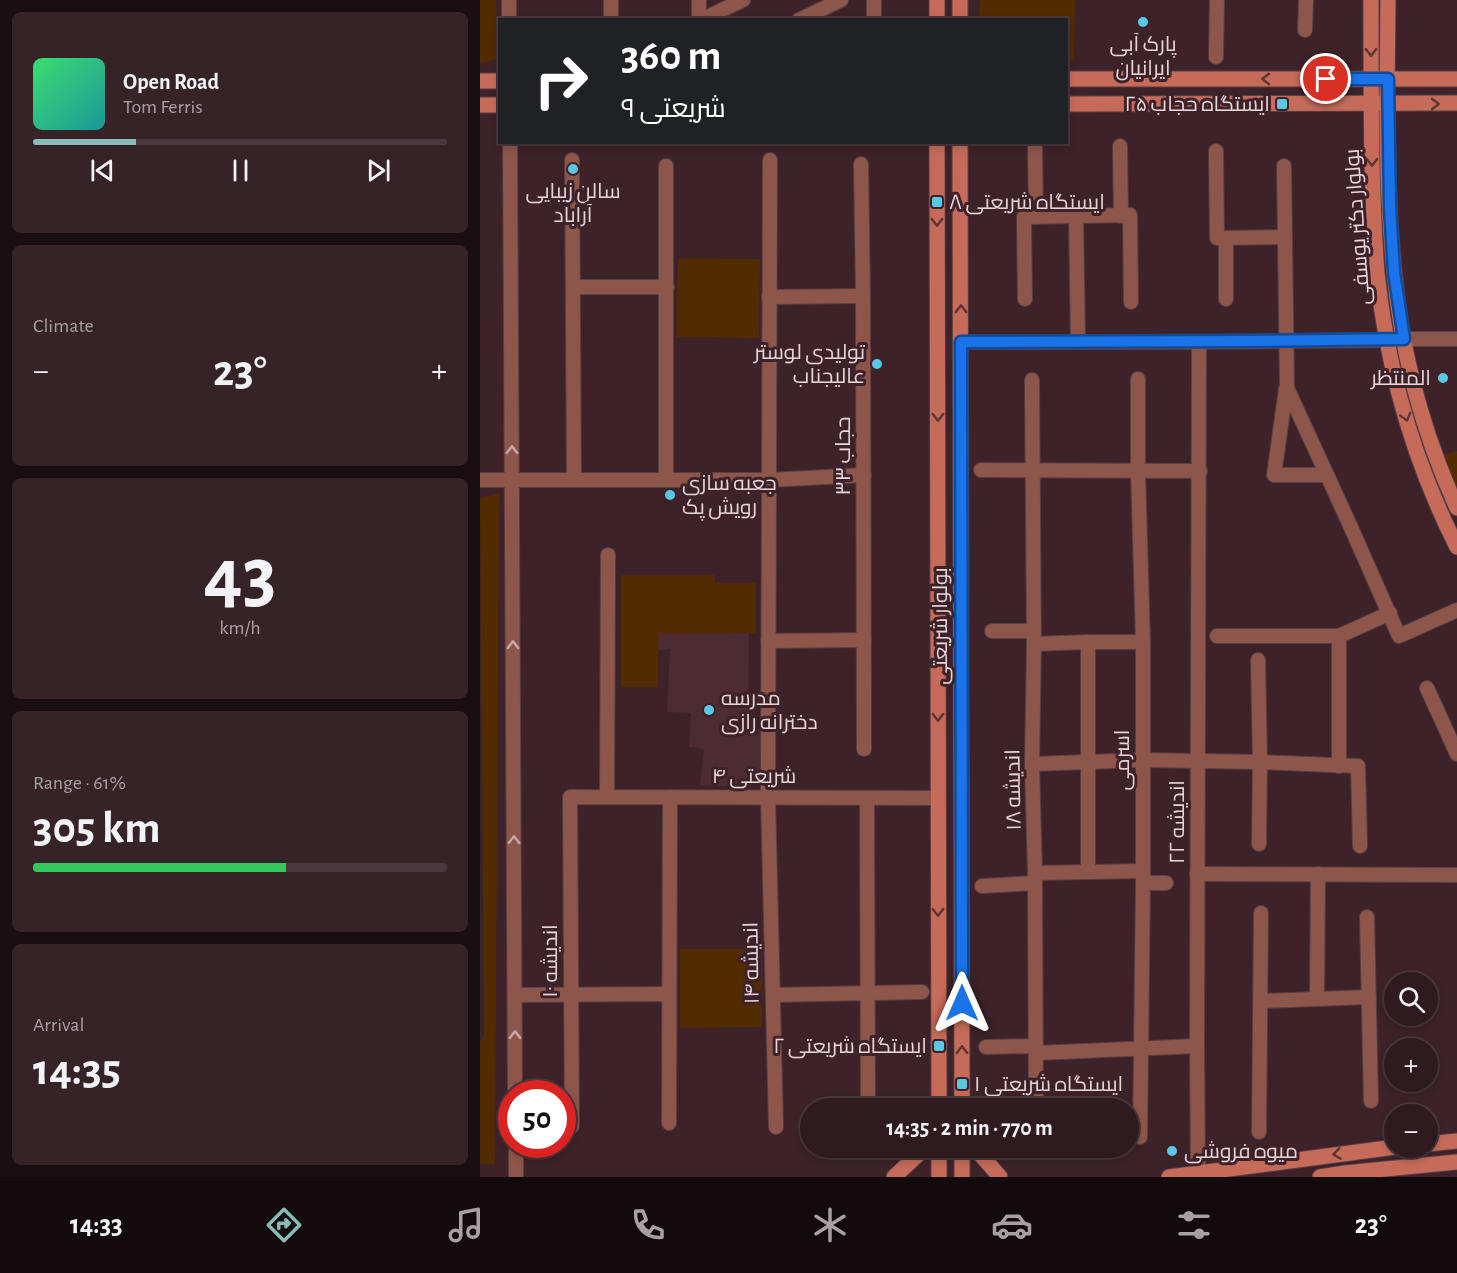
<!DOCTYPE html>
<html lang="en">
<head>
<meta charset="utf-8">
<style>
  body { margin:0; font-family:"Alegreya Sans",Cairo,sans-serif; background:#362328; color:#f1f3f6; height:100vh; display:flex; flex-direction:column; font-size:22px; white-space:nowrap }
  * { box-sizing:border-box; margin:0 }
  p { font-size:20px; color:#a7a1a4 }
  .icon { flex:none; width:33px; height:33px; fill:none; stroke:currentColor; stroke-width:2; stroke-linecap:round; stroke-linejoin:round }
  .map { position:relative; flex:1; overflow:hidden }
  .details { display:flex; flex-direction:column; gap:12px; padding:12px; background:#190e11; width:480px }
  .details>* { flex:none }
  .banner { position:absolute; left:18px; top:18px; width:570px; height:126px; border-radius:0px; box-shadow:0 3px 9px #0003,0 0 0 2px #49383d; background:#202124; color:#fff; overflow:hidden }
  .fabs { position:absolute; left:904px; top:972px; display:grid; gap:12px }
  .fabs a { display:grid; place-items:center; width:54px; height:54px; border-radius:50%; background:#2e1a1f; box-shadow:0 3px 9px #0003,0 0 0 2px #49383d; font-size:30px }
  .speed { position:absolute; left:18px; top:1080px; display:flex; gap:12px; font-size:30px; font-weight:700; text-align:center }
  .speed>* { display:grid; place-content:center; width:78px; height:78px; border-radius:50%; background:#2e1a1f; box-shadow:0 3px 9px #0003,0 0 0 2px #49383d; line-height:1 }
  .speed .limit { border:9px solid #d22; background:#fff; color:#111 }
  .pin { position:absolute; display:grid; place-items:center; width:51px; height:51px; color:#fff; margin:-26px; border:3px solid #fff; border-radius:50%; box-shadow:0 2px 6px #0007 }
  .me { position:absolute; width:66px; margin:-33px; rotate:0deg; stroke-linejoin:round; filter:drop-shadow(0 0 4px #0008) }
  .turn { display:flex; align-items:center; gap:21px; height:126px; padding:0 24px; font-size:27px }
  .turn .icon { width:78px; height:78px; stroke-width:2.5 }
  .turn b { display:block; font-size:42px; line-height:51px }
  .big { font-size:45px; font-weight:700; line-height:1.1 }
  .details .card { flex:1; display:flex; flex-direction:column; justify-content:center; gap:9px; min-width:0; padding:0 21px; border-radius:9px; background:#362328 }
  .details .dial { align-items:center; gap:0 }
  .dial b { font-size:78px; line-height:1 }
  .song { display:flex; align-items:center; gap:18px }
  .cover { width:72px; height:72px; border-radius:9px; background:linear-gradient(135deg,hsl(140 70% 55%),hsl(180 70% 35%)) }
  .played { height:6px; border-radius:3px; background:linear-gradient(90deg,#8bbbb9 25%,#49383d 25%) }
  .keys { display:flex; justify-content:space-around; direction:ltr }
  .heat { display:flex; justify-content:space-between; align-items:center; font-size:33px; direction:ltr }
  .charge { height:9px; border-radius:4px; background:linear-gradient(90deg,#34c759 61%,#49383d 0) }
  .trip { position:absolute; left:320px; top:1098px; width:339px; height:60px; border-radius:30px; background:#2e1a1f; box-shadow:0 3px 9px #0003,0 0 0 2px #49383d; font-weight:700; line-height:60px; text-align:center }
  .dock { display:flex; height:96px; justify-content:space-around; align-items:center; background:#120a0c; color:#a7a1a4 }
  .dock .icon { width:42px; height:42px }
  .dock .active { color:#8bbbb9 }
  .dock b { font-size:27px; color:#f1f3f6 }
  main { display:flex; flex:1; min-height:0 }
  .map>svg:first-child { display:block }
</style>
</head>
<body>
<main>
<section class="details">
<div class="card">
<div class="song"><i class="cover"></i><div><b>Open Road</b><p>Tom Ferris</p></div></div>
<div class="played"></div>
<div class="keys"><svg class="icon" aria-label="previous" viewBox="0 0 24 24"><path d="M18 5L8 12l10 7zM5 5v14"/></svg><svg class="icon" aria-label="pause" viewBox="0 0 24 24"><path d="M8 5v14M16 5v14"/></svg><svg class="icon" aria-label="next" viewBox="0 0 24 24"><path d="M6 5l10 7-10 7zM19 5v14"/></svg></div>
</div>
<div class="card"><p>Climate</p>
<div class="heat"><a>−</a><b class="big">23°</b><a>+</a></div>
</div>
<div class="card dial"><b>43</b><p>km/h</p></div>
<div class="card"><p>Range · 61%</p><b class="big">305 km</b><div class="charge"></div></div>
<div class="card"><p>Arrival</p><b class="big">14:35</b></div>
</section>
<div class="map">
<svg width="977" height="1177" viewBox="0 0 977 1177">
  <rect width="100%" height="100%" fill="#3d2229"/>
  <polygon fill="#4d2b34" points="269,633 268,707 281,726 280,772 266,787 220,785 224,749 209,747 211,713 187,712 190,649 178,650 178,634"/>
  <g fill="#532b00">
    <polygon points="0,0 16,0 17,59 0,64"/>
    <polygon points="500,0 595,0 594,61 587,61 586,20 499,19"/>
    <polygon points="198,258 280,259 279,338 196,337"/>
    <polygon points="977,451 977,492 963,455"/>
    <polygon points="19,493 15,1164 0,1164 0,1042 4,1036 0,498"/>
    <polygon points="141,575 235,575 235,583 276,583 276,633 178,634 178,687 141,687"/>
    <polygon points="200,949 282,949 282,1027 200,1028"/>
  </g>
  <g fill="none" stroke-linecap="round" stroke-linejoin="round">
    <defs>
      <g id="street">
        <polyline points="29,0 29,20"/>
        <polyline points="219,0 219,20"/>
        <polyline points="394,0 394,20"/>
        <polyline points="131,20 131,0"/>
        <polyline points="221,20 263,0"/>
        <polyline points="319,20 361,0"/>
        <polyline points="825,30 826,0"/>
        <polyline points="736,57 737,0"/>
        <polyline points="30,142 35,1094"/>
        <polyline points="555,145 556,217"/>
        <polyline points="640,146 641,216"/>
        <polyline points="736,151 737,238 805,237"/>
        <polyline points="92,160 94,479"/>
        <polyline points="290,160 288,797 296,1127"/>
        <polyline points="381,164 383,296 384,749"/>
        <polyline points="186,166 186,480"/>
        <polyline points="804,166 807,388 869,523 919,636 977,610"/>
        <polyline points="596,216 598,342"/>
        <polyline points="746,238 746,299"/>
        <polyline points="93,287 187,287"/>
        <polyline points="289,297 383,296"/>
        <polyline points="545,299 544,217 650,215 651,302"/>
        <polyline points="924,339 977,339"/>
        <polyline points="481,342 719,342 907,340"/>
        <polyline points="658,379 658,471 663,642 663,883 660,1137"/>
        <polyline points="552,380 554,644 552,764 555,873 556,1108"/>
        <polyline points="806,389 794,475 847,475"/>
        <polyline points="501,470 720,471"/>
        <polyline points="0,480 289,480 384,475"/>
        <polyline points="512,631 553,631"/>
        <polyline points="737,636 859,636 910,613"/>
        <polyline points="288,641 384,640"/>
        <polyline points="554,644 608,642 663,642"/>
        <polyline points="778,660 780,762 779,844"/>
        <polyline points="947,688 977,754"/>
        <polyline points="552,764 663,760 780,762 878,766 880,846"/>
        <polyline points="859,766 859,636"/>
        <polyline points="127,797 128,555"/>
        <polyline points="387,798 388,1108"/>
        <polyline points="608,872 608,642"/>
        <polyline points="555,873 663,871"/>
        <polyline points="717,874 977,875"/>
        <polyline points="663,883 686,883"/>
        <polyline points="502,886 555,883"/>
        <polyline points="887,917 891,1101"/>
        <polyline points="35,995 189,994"/>
        <polyline points="293,995 442,992"/>
        <polyline points="837,999 838,874"/>
        <polyline points="781,1001 889,997"/>
        <polyline points="506,1047 556,1046"/>
        <polyline points="557,1053 717,1046"/>
        <polyline points="189,1123 190,797"/>
        <polyline points="92,1126 90,797 458,798"/>
        <polyline points="779,1132 781,913"/>
        <polyline points="36,1144 36,1177"/>
        <polyline points="718,1174 717,1046 719,342"/>
      </g>
      <g id="secondary">
        <polyline points="457,0 457,20"/>
        <polyline points="480,0 480,20"/>
        <path d="M891,0C891,55 891,109 892,164C893,200 894,237 897,273C907,368 934,462 977,547"/>
        <path d="M908,0C907,90 905,180 914,270C921,351 943,433 977,508"/>
        <polyline points="586,79 977,79"/>
        <polyline points="0,81 20,81"/>
        <polyline points="586,104 977,103"/>
        <polyline points="0,105 20,105"/>
        <polyline points="457,142 459,1108"/>
        <polyline points="480,142 482,1108"/>
        <polyline points="948,1144 977,1141"/>
        <polyline points="459,1148 459,1177"/>
        <polyline points="482,1148 482,1177"/>
        <polyline points="495,1148 520,1177"/>
        <polyline points="414,1177 445,1148"/>
        <polyline points="689,1177 915,1147"/>
        <polyline points="840,1177 865,1173 977,1162"/>
      </g>
    </defs>
    <use href="#street" stroke="#583e45" stroke-width="16"/>
    <use href="#secondary" stroke="#583e45" stroke-width="17"/>
    <use href="#street" stroke="#8e564a" stroke-width="14"/>
    <use href="#secondary" stroke="#c66b59" stroke-width="15"/>
  </g>
  <defs><path id="oneway-chevron" d="M-2-3.5L2.5 0L-2 3.5" fill="none" stroke-width="1.6" stroke-linecap="round" stroke-linejoin="round" transform="scale(1.5)"/></defs>
  <g stroke="#5f3435">
    <use href="#oneway-chevron" transform="translate(891 52) rotate(90)"/>
    <use href="#oneway-chevron" transform="translate(786 79) rotate(-180)"/>
    <use href="#oneway-chevron" transform="translate(955 104)"/>
    <use href="#oneway-chevron" transform="translate(892 162) rotate(89)"/>
    <use href="#oneway-chevron" transform="translate(457 222) rotate(90)"/>
    <use href="#oneway-chevron" transform="translate(481 309) rotate(-90)"/>
    <use href="#oneway-chevron" transform="translate(458 417) rotate(90)"/>
    <use href="#oneway-chevron" transform="translate(926 417) rotate(74)"/>
    <use href="#oneway-chevron" transform="translate(458 717) rotate(90)"/>
    <use href="#oneway-chevron" transform="translate(458 912) rotate(90)"/>
    <use href="#oneway-chevron" transform="translate(482 1050) rotate(-90)"/>
    <use href="#oneway-chevron" transform="translate(857 1154) rotate(172)"/>
  </g>
  <g stroke="#c8a8a6">
    <use href="#oneway-chevron" transform="translate(32 450) rotate(-90)"/>
    <use href="#oneway-chevron" transform="translate(33 645) rotate(-90)"/>
    <use href="#oneway-chevron" transform="translate(34 840) rotate(-90)"/>
    <use href="#oneway-chevron" transform="translate(35 1035) rotate(-90)"/>
  </g>
  <g fill="none" stroke-linecap="round" stroke-linejoin="round">
    <defs>
      <polyline id="route" points="482,1003 481,342 762,341 924,339 914,272 910,208 908,79 846,79"/>
    </defs>
    <use href="#route" stroke="#114b97" stroke-width="15"/>
    <use href="#route" stroke="#1a73e8" stroke-width="10"/>
  </g>
  <g fill="#59c8e4" stroke="#3d2229" stroke-width="2">
    <circle cx="663" cy="22" r="6"/>
    <rect x="796" y="98" width="12" height="12" rx="3"/>
    <circle cx="93" cy="169" r="6"/>
    <rect x="451" y="196" width="12" height="12" rx="3"/>
    <circle cx="397" cy="364" r="6"/>
    <circle cx="963" cy="378" r="6"/>
    <circle cx="190" cy="495" r="6"/>
    <circle cx="229" cy="710" r="6"/>
    <rect x="453" y="1040" width="12" height="12" rx="3"/>
    <rect x="476" y="1078" width="12" height="12" rx="3"/>
    <circle cx="692" cy="1151" r="6"/>
  </g>
  <g text-anchor="middle" stroke-width="6" stroke-linejoin="round" paint-order="stroke">
    <g font-size="21" fill="#e7d4d8" stroke="#3d2229" text-anchor="start">
      <text x="663" y="51" text-anchor="middle">پارک آبی<tspan x="663" dy="24">ایرانیان</tspan></text>
      <text x="790" y="111" text-anchor="end">ایستگاه حجاب ۲۵</text>
      <text x="93" y="198" text-anchor="middle">سالن زیبایی<tspan x="93" dy="24">آراباد</tspan></text>
      <text x="469" y="209">ایستگاه شریعتی ۸</text>
      <text x="385" y="359" text-anchor="end">تولیدی لوستر<tspan x="385" dy="24">عالیجناب</tspan></text>
      <text x="951" y="385" text-anchor="end">المنتظر</text>
      <text x="202" y="490">جعبه سازی<tspan x="202" dy="24">رویش پک</tspan></text>
      <text x="241" y="705">مدرسه<tspan x="241" dy="24">دخترانه رازی</tspan></text>
      <text x="447" y="1053" text-anchor="end">ایستگاه شریعتی ۲</text>
      <text x="494" y="1091">ایستگاه شریعتی ۱</text>
      <text x="704" y="1158">میوه فروشی</text>
    </g>
    <g font-size="21" fill="#e7d4d8" stroke="#3d2229">
      <text transform="translate(877 227) rotate(-94)" y="7">بولوار دکتر یوسفی</text>
      <text transform="translate(363 456) rotate(-90)" y="7">حجاب ۳۳</text>
      <text transform="translate(460 626) rotate(-90)" y="7">بولوار شریعتی</text>
      <text transform="translate(642 760) rotate(-90)" y="7">اسرمی</text>
      <text x="274" y="783">شریعتی ۴</text>
      <text transform="translate(533 790) rotate(-91)" y="7">اندیشه ۱۸</text>
      <text transform="translate(697 822) rotate(-90)" y="7">اندیشه ۲۲</text>
      <text transform="translate(70 961) rotate(-90)" y="7">اندیشه ۱۰</text>
      <text transform="translate(271 963) rotate(-91)" y="7">اندیشه ۱۴</text>
    </g>
  </g>
</svg>
<div class="fabs">
<a><svg class="icon" aria-label="search" viewBox="0 0 24 24"><circle cx="10" cy="10" r="6"/><path d="M15 15l6 6"/></svg></a>
<a>+</a>
<a>−</a>
</div>
<div class="speed"><div class="limit">50</div></div>
<div class="pin" style="left:846px;top:79px;background:#d93025"><svg class="icon" aria-label="arrive" viewBox="0 0 24 24"><path d="M6 21V4h12l-3 4 3 4H6"/></svg></div>
<svg class="me" style="left:482px;top:1003px" viewBox="-20 -20 40 40"><path d="M0-17L14 15 0 8-14 15z" fill="#1a73e8" stroke="#fff" stroke-width="4"/></svg>
<div class="trip">14:35 · 2 min · 770 m</div>
<div class="banner">
<div class="turn"><svg class="icon" aria-label="right" viewBox="0 0 24 24"><path d="M7 20v-9h11M14 6l5 5-5 5"/></svg><div><b>360 m</b>شریعتی ۹</div></div>
</div>
</div>
</main>
<nav class="dock">
<b>14:33</b>
<svg class="icon active" aria-label="directions" viewBox="0 0 24 24"><path d="M12 3l9 9-9 9-9-9zM9 14v-3h6M13 9l2 2-2 2"/></svg>
<svg class="icon" aria-label="music" viewBox="0 0 24 24"><path d="M9 18V5l10-2v13"/><circle cx="6" cy="18" r="3"/><circle cx="16" cy="16" r="3"/></svg>
<svg class="icon" aria-label="phone" viewBox="0 0 24 24"><path d="M5 4h4l2 5-3 2q2 4 5 5l2-3 5 2v4C11 20 4 13 5 4z"/></svg>
<svg class="icon" aria-label="climate" viewBox="0 0 24 24"><path d="M12 3v18M4 7l16 10M4 17L20 7"/></svg>
<svg class="icon" aria-label="car" viewBox="0 0 24 24"><path d="M5 17H2v-5l4-1 3-4h7l3 4 3 1v5h-3M9 17h6M6 11h13"/><circle cx="7" cy="17" r="2"/><circle cx="17" cy="17" r="2"/></svg>
<svg class="icon" aria-label="filters" viewBox="0 0 24 24"><path d="M4 7h16M4 17h16"/><circle cx="9" cy="7" r="2"/><circle cx="15" cy="17" r="2"/></svg>
<b>23°</b>
</nav>
</body>
</html>
